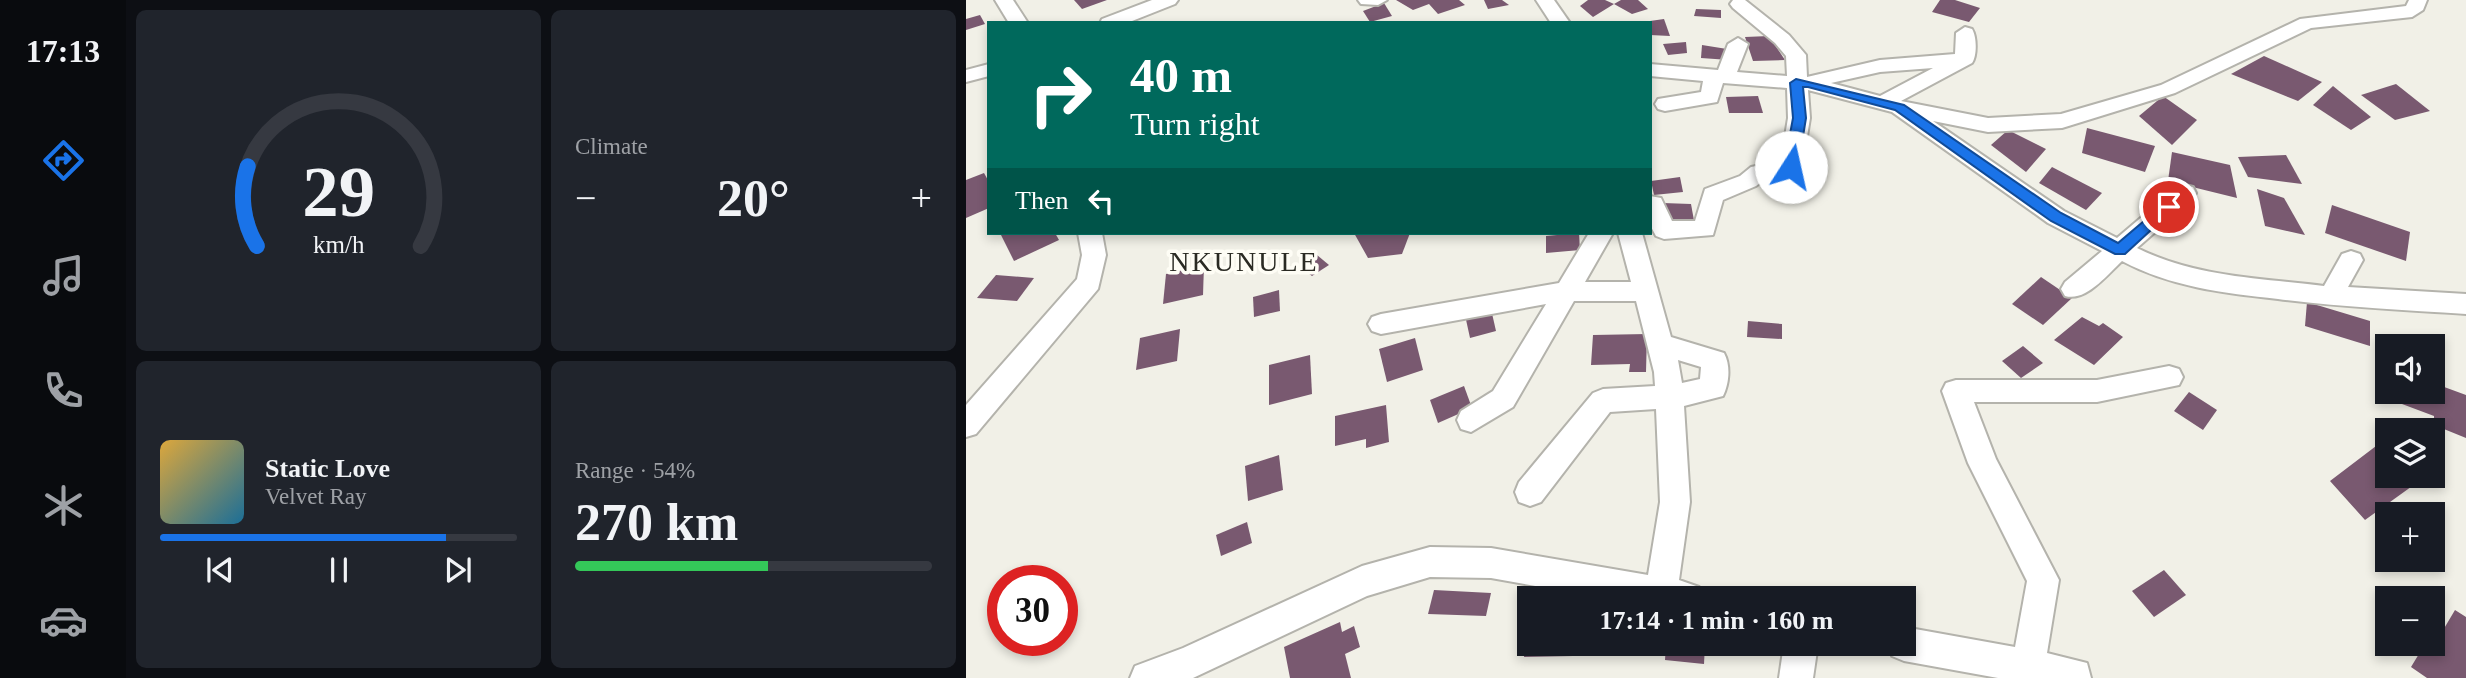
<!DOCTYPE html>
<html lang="en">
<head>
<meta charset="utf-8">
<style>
  body { margin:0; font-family:Georgia,serif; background:#20242c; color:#f1f3f6; height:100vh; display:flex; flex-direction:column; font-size:26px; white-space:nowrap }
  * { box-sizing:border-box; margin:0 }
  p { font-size:23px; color:#9ea1a6 }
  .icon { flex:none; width:38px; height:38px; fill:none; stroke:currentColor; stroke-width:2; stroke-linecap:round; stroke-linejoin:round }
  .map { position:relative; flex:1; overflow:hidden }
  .sheet { display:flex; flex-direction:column; gap:10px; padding:10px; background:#0d0f14; width:840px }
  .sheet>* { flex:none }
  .guide { position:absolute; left:21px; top:21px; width:665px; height:214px; border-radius:0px; box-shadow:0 4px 10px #0003; background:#00695c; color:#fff; overflow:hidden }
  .fabs { position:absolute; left:1409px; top:334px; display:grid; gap:14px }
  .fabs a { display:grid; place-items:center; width:70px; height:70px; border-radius:0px; background:#171b24; box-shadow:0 4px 10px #0003; font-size:35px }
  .speed { position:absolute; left:21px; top:565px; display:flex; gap:14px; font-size:35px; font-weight:700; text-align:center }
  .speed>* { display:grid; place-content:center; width:91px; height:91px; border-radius:50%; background:#171b24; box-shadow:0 4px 10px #0003; line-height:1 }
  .speed .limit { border:10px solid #d22; background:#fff; color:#111 }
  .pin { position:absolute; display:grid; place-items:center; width:60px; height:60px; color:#fff; margin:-30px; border:4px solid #fff; border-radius:50%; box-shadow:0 2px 7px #0007 }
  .me { position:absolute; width:77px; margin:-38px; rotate:10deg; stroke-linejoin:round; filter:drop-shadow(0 0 5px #0008) }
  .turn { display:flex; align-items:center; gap:24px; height:147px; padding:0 28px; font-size:32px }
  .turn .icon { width:91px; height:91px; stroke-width:2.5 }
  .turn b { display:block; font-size:49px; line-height:60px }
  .then { display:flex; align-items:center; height:66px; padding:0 28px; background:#0003; gap:14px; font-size:26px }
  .big { font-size:52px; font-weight:700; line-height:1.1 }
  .sheet .tile { flex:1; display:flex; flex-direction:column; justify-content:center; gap:10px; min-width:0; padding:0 24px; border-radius:10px; background:#20242c }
  .sheet .dial { align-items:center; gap:0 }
  .dial svg { height:182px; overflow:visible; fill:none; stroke:#363941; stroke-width:7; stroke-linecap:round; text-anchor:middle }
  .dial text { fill:#f1f3f6; stroke:none }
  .song { display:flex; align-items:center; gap:21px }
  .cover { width:84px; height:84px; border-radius:10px; background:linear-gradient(135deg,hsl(40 70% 55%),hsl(200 70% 35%)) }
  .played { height:7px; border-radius:4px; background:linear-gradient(90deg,#1a73e8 80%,#363941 80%) }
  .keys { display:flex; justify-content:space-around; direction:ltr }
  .heat { display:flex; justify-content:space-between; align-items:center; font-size:38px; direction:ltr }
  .charge { height:10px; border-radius:5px; background:linear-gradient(90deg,#34c759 54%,#363941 0) }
  .sheet .tiles { flex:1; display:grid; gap:10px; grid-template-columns:repeat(2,1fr) }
  .trip { position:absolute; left:551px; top:586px; width:399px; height:70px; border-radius:0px; background:#171b24; box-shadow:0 4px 10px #0003; font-weight:700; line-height:70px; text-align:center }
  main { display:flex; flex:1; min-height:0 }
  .menu { display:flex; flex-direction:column; width:126px; justify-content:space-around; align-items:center; background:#090b0e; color:#9ea1a6 }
  .menu .icon { width:49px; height:49px }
  .menu .selected { color:#1a73e8 }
  .menu b { font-size:32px; color:#f1f3f6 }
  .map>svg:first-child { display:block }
</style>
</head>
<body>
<main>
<nav class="menu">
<b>17:13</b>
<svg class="icon selected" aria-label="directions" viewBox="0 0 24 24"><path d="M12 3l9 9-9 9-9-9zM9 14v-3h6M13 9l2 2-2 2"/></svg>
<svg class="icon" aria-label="music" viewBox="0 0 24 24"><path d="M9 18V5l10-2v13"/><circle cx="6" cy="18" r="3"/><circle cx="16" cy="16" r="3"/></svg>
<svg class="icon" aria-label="phone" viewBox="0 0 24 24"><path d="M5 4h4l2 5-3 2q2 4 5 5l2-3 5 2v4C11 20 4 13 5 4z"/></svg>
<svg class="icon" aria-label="climate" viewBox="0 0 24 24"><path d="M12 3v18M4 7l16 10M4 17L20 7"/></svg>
<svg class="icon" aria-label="car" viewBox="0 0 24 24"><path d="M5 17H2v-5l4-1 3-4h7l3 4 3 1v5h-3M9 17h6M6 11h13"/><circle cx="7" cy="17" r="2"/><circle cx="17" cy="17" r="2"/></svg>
</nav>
<section class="sheet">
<div class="tiles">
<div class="tile dial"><svg viewBox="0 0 100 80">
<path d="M14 69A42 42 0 1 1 86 69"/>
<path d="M14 69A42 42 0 0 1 10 34" stroke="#1a73e8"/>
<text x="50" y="56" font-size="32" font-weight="700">29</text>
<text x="50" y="72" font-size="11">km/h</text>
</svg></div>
<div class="tile"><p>Climate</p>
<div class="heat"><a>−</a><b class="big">20°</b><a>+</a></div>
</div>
<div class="tile">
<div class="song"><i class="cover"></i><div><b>Static Love</b><p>Velvet Ray</p></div></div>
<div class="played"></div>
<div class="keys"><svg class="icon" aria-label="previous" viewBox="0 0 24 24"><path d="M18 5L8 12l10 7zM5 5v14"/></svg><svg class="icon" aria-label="pause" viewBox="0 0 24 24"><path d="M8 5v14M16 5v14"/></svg><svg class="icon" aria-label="next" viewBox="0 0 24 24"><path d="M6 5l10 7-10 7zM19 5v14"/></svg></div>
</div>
<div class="tile"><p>Range · 54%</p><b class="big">270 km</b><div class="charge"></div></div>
</div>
</section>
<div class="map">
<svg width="1500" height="678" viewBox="0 0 1500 678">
  <rect width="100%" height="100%" fill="#f1f0e7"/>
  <g fill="#795970">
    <polygon points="108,0 141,0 116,9"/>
    <polygon points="430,0 493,0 499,5 472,14 463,4 447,10"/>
    <polygon points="518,0 536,0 543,5 522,9"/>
    <polygon points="622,0 639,0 648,4 627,17 614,6"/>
    <polygon points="655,0 672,0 682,9 666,14 648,4"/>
    <polygon points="974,0 989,0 1014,8 1003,22 966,12"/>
    <polygon points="418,3 426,16 404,22 397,11"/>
    <polygon points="730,9 755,10 755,18 728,16"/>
    <polygon points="14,15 19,24 0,30 0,19"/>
    <polygon points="698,19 704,36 684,35 684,21"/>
    <polygon points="803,36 819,60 787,61 779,37"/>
    <polygon points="720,42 721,53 702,55 697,44"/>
    <polygon points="736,45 761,49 763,60 735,58"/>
    <polygon points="1298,56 1356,82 1332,101 1265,74"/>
    <polygon points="1430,84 1464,111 1429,120 1395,95"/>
    <polygon points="1367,86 1405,117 1385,130 1347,105"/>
    <polygon points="792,96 797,113 763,113 760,97"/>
    <polygon points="1197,96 1231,120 1206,145 1173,116"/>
    <polygon points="1121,128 1189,146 1179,172 1116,153"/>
    <polygon points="1042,130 1080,149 1060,172 1025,145"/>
    <polygon points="1206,152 1264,165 1271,198 1202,181"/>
    <polygon points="1320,155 1336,184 1282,177 1272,157"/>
    <polygon points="1086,167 1136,193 1120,210 1073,183"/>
    <polygon points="18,173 23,182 23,208 0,218 0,180"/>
    <polygon points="714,177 717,192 688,195 685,181"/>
    <polygon points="1291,189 1318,198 1339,235 1299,226"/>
    <polygon points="697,203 725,204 729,226 700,224"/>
    <polygon points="1366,205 1444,232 1440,261 1359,233"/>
    <polygon points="34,233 89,233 93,240 48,261"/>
    <polygon points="388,233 444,233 436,254 402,258"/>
    <polygon points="613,233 614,250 580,253 580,236"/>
    <polygon points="351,255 363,265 346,276 334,267"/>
    <polygon points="238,265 237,295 197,304 200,274"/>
    <polygon points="30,275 68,278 51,301 11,298"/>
    <polygon points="1075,277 1106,298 1077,325 1046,304"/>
    <polygon points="313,290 314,311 288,317 287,297"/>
    <polygon points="1341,302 1404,321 1404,346 1339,326"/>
    <polygon points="525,309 530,331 504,338 499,315"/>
    <polygon points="1116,317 1133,326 1137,323 1157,337 1128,365 1088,340"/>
    <polygon points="782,321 816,324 816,339 781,337"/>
    <polygon points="214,329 211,361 170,370 174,338"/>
    <polygon points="681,334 680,372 663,372 664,364 625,365 627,335"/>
    <polygon points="449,338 457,370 421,382 413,349"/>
    <polygon points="1057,346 1077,363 1055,378 1036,361"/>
    <polygon points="344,355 346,394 303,405 303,365"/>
    <polygon points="1466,376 1470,377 1470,384 1500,395 1500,438 1468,425 1468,416 1428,401 1429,392 1466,392"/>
    <polygon points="498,386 506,408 472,423 464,400"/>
    <polygon points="1223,392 1251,410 1237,430 1208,411"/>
    <polygon points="420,405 423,442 400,448 400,439 369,446 369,416"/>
    <polygon points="1414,443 1421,448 1421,476 1453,476 1456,479 1399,520 1364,481"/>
    <polygon points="313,455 317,490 282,501 279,466"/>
    <polygon points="281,522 286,543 255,556 250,535"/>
    <polygon points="1198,570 1220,595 1188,617 1166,591"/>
    <polygon points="468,590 525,593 520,616 462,614"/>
    <polygon points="1489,610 1500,617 1500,678 1461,678 1445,667 1459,644 1466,644 1466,639 1470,642"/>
    <polygon points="562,616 564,644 607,644 607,656 558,657"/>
    <polygon points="374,622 376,632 388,626 394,647 379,654 385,678 324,678 318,647"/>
    <polygon points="700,644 739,644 738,664 699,660"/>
  </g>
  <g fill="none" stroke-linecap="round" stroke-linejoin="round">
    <defs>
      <g id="minor">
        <polygon points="29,0 47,0 62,23 43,23"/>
        <polygon points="186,0 212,0 209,4 161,23 134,23 136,19"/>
        <polygon points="392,0 421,0 412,5 395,4"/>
        <polygon points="570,0 588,0 604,23 585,23"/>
        <path d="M767,0H779L823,35L840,55L841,77L914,60L989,54L990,33L999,27L1006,29C1011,37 1011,56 1006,63L935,101L1022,118L1095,114L1195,85L1334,19L1440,6L1443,0H1461L1457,10L1446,17L1345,28L1209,93L1096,128L1022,132L967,121L1098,211L1151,238L1211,187L1219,185L1227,187L1230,193L1227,199L1171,248C1229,277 1294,278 1358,286L1376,254L1385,251L1394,254L1397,260L1382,287L1500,294V314C1437,310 1374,307 1312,299C1257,293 1205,287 1156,261C1141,275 1120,302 1099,296L1095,289L1099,282L1136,251L1082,223L926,112L842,90L844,118L836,167L833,172L799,179L790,186L757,200L747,235L698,239L690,236L684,225V196L695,198L706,221H729L739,189L774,176L785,167L815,161L822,118L821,88L757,83L751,102L699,111L692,109L689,104L692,99L735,92L737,81L684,76V64L752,70L762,44L772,38L782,44L771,72L821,76L820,56L809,43L767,8L764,4ZM967,68L914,96L865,83L914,72Z"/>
        <polygon points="23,64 23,76 0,82 0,70"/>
        <polygon points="112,233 136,233 140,255 132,289 10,434 0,437 0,405 111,279 116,255"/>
        <path d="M623,233H647L619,282H665L652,233H676L705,337L758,353C765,366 763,384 757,396L718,406L724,502L713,580L733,587L738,598H637L525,578L464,577L401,596L227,678H164L169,666L217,648L396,566L464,547L525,548L682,575L694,502L690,409L644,412L575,502L564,506L553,502L549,492L553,482L627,393L637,389L689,386L688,372L670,301H608L547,407L505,432L495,429L491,420L495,411L527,391L580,304L415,334L406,331L402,324L406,317L415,314L593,283ZM712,360L735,367L734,379L716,383Z"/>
        <polygon points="1203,366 1213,369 1217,377 1213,385 1131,402 1008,402 1030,459 1093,580 1081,653 1121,663 1125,678 1032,678 938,661 926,656 921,644 938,644 938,627 1049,647 1061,581 1002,463 976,391 980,383 990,380 1131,380"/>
        <polygon points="818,644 852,644 847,678 813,678"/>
      </g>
    </defs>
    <use href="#minor" stroke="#b4b3ac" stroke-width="4"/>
    <use href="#minor" fill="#fff" fill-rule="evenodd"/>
  </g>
  <polygon fill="#1a73e8" stroke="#114b97" stroke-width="2" points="830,79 938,105 1095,213 1152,243 1198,204 1208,204 1210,207 1159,254 1149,254 1085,221 929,110 842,87 837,87 840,118 832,167 825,172 820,171 818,167 827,118 824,83"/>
  <g text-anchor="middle" stroke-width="7" stroke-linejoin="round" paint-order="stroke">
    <g font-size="28" letter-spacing="2" fill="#2a2a23" stroke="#fefdf5">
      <text x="278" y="271">NKUNULE</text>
    </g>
  </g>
</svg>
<div class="fabs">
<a><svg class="icon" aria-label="sound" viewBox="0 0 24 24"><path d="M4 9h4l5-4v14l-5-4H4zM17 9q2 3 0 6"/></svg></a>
<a><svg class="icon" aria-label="layers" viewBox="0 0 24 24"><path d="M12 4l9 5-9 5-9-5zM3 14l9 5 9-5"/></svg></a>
<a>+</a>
<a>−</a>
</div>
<div class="speed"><div class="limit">30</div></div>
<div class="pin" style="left:1203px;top:207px;background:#d93025"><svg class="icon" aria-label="arrive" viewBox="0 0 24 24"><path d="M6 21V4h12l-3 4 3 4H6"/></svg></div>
<svg class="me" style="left:825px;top:167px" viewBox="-20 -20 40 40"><circle r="19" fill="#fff"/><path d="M0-13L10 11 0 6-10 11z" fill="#1a73e8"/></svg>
<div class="trip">17:14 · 1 min · 160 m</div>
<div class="guide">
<div class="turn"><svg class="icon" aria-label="right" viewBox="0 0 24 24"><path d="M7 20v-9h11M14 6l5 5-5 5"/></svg><div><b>40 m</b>Turn right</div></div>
<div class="then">Then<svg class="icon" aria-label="left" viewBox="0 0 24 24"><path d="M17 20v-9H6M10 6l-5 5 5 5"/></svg></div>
</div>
</div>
</main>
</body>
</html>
